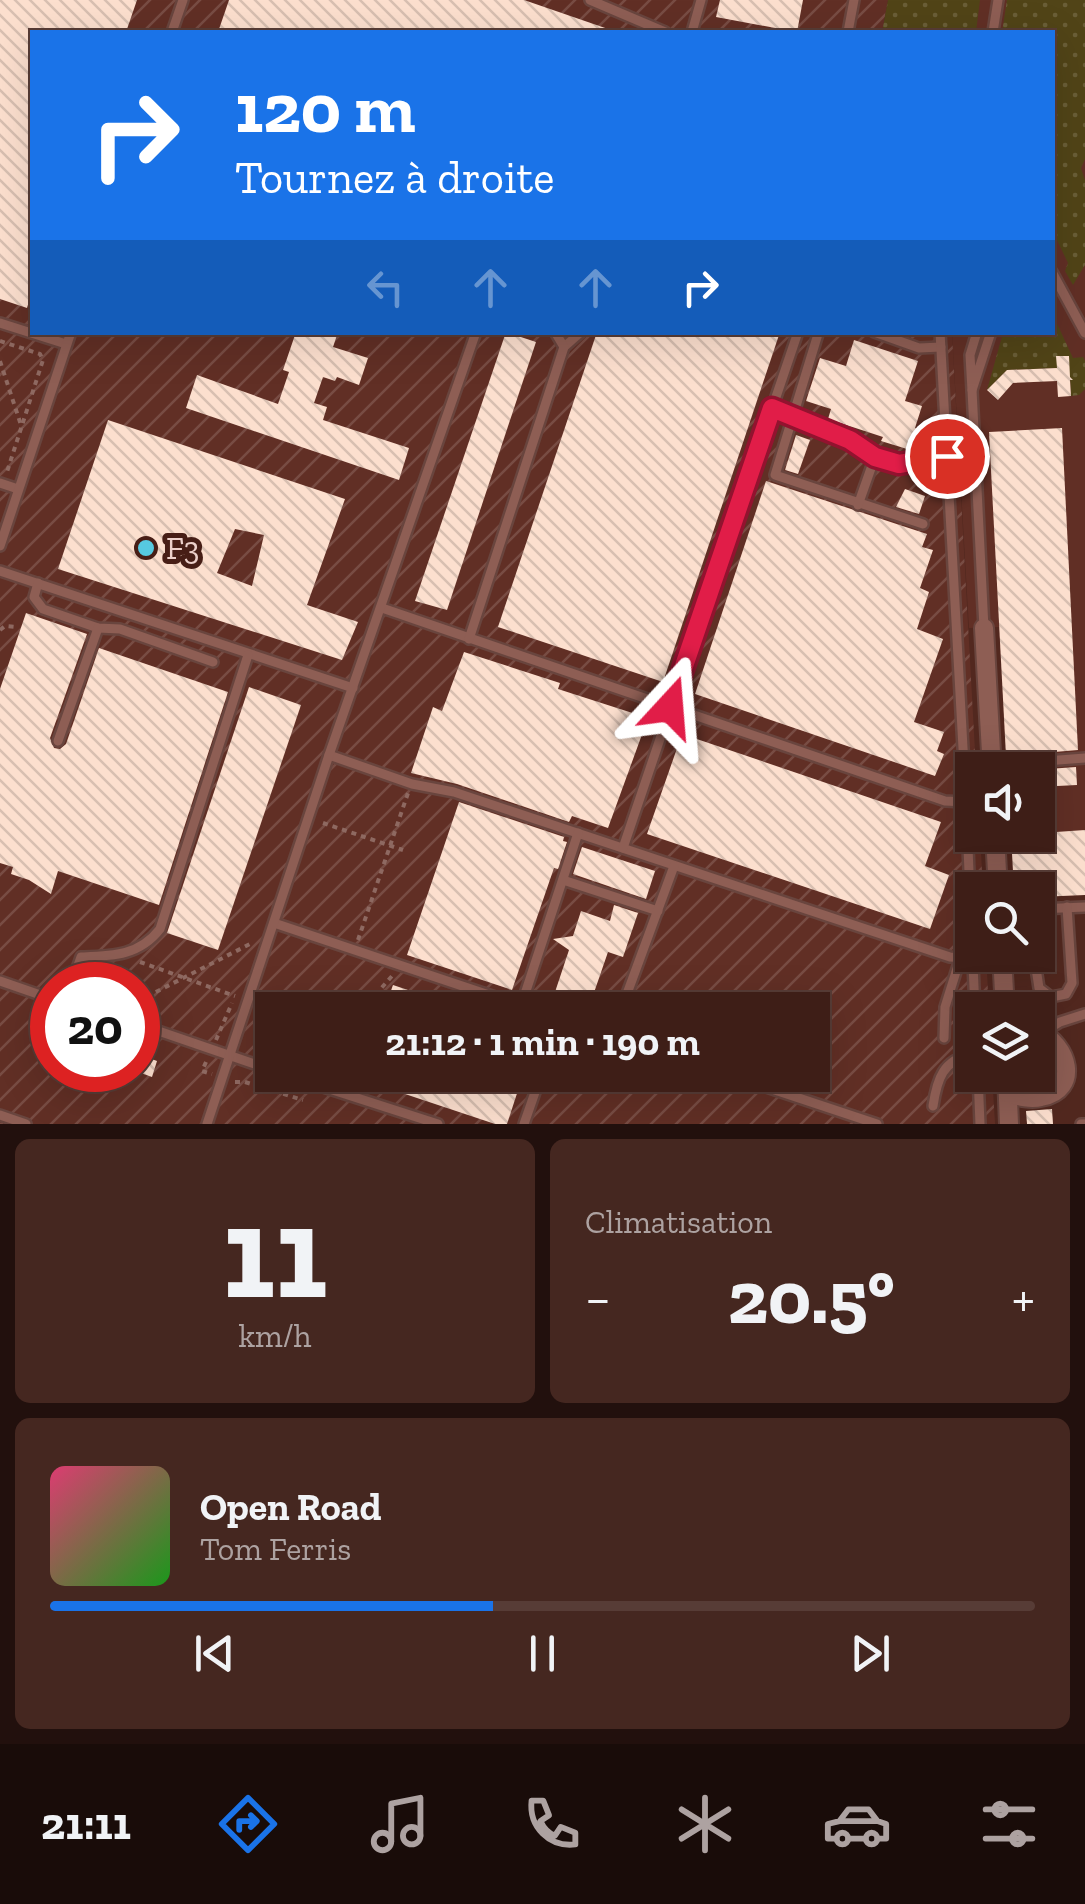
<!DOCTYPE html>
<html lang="fr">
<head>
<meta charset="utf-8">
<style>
  body { margin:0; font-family:"Zilla Slab",serif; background:#452720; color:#f1f3f6; height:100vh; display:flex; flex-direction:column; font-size:38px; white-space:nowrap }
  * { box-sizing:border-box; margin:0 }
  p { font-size:32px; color:#ada2a1 }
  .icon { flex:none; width:55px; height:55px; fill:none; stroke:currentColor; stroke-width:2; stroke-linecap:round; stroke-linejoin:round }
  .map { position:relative; height:1124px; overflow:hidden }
  .side { display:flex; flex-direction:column; gap:15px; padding:15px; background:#22100d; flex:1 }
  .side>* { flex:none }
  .guide { position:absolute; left:30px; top:30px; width:1025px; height:305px; border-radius:0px; box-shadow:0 10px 40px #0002,0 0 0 2px #573c36; background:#1a73e8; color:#fff; overflow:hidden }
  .buttons { position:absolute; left:955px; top:752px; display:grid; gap:20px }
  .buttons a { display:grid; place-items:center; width:100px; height:100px; border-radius:0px; background:#3e1e17; box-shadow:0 10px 40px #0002,0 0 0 2px #573c36; font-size:50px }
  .speed { position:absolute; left:30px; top:962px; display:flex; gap:20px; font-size:50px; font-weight:700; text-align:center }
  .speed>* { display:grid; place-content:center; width:130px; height:130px; border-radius:50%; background:#3e1e17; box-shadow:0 10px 40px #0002,0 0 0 2px #573c36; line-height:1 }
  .speed .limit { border:15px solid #d22; background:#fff; color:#111 }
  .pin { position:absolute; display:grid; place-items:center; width:85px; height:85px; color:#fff; margin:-42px; border:5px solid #fff; border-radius:50%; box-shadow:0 2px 10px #0007 }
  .me { position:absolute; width:110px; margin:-55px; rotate:19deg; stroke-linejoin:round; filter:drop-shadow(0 0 8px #0008) }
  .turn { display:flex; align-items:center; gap:35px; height:210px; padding:0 40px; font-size:45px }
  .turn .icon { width:130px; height:130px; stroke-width:2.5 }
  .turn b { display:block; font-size:70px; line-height:85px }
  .lanes { display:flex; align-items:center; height:95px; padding:0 40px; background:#0003; justify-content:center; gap:50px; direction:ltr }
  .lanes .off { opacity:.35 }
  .big { font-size:75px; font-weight:800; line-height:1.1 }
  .side .card { flex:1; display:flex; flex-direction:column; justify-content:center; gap:15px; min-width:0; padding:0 35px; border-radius:15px; background:#452720 }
  .side .dial { align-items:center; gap:0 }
  .dial b { font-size:130px; line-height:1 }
  .song { display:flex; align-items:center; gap:30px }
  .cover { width:120px; height:120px; border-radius:15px; background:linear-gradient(135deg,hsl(340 70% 55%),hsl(120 70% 35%)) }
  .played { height:10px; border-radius:5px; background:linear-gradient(90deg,#1a73e8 45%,#573c36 45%) }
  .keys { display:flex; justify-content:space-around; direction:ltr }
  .heat { display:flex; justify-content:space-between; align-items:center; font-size:55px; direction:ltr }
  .side .tiles { flex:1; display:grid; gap:15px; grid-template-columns:1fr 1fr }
  .card:last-child { grid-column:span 2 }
  .trip { position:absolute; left:255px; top:992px; width:575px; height:100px; border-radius:0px; background:#3e1e17; box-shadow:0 10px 40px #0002,0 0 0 2px #573c36; font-weight:800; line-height:100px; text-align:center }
  .dock { display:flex; height:160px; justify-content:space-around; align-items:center; background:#190c09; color:#ada2a1 }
  .dock .icon { width:70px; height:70px }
  .dock .selected { color:#1a73e8 }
  .dock b { font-size:45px; color:#f1f3f6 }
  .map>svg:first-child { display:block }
</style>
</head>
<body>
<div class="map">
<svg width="1085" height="1124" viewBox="0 0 1085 1124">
  <defs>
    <pattern id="industrial-furrows" width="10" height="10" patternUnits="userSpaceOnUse" patternTransform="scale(2.5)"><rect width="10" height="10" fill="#612f25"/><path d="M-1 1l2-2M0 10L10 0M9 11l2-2" fill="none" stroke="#784c43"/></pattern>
    <pattern id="grass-dots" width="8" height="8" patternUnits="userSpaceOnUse" patternTransform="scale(2.5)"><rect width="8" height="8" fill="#514417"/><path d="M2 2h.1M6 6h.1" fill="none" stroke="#6a5e37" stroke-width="1.8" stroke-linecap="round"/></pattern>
    <pattern id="building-back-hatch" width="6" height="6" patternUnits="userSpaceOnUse" patternTransform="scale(2.5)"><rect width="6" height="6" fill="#fcdfce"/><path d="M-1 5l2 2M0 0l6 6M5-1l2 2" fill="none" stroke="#d8bfb1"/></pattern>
  </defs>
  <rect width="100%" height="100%" fill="#52281f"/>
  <polygon fill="#612f25" points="888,0 1085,0 1085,895 1038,897 1038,890 1015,890 1011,835 1038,835 1038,770 1007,770 999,627 969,628 952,333 1052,332 1052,32 883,32"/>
  <path fill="url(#industrial-furrows)" fill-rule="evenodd" d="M0,0H888L882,32H32V332L952,333L976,770H972V835H980L983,890H972V955H986L989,1010H972V1075H992L995,1124H0ZM52,985H138V1070H52ZM272,1010H812V1075H272Z"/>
  <g fill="url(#grass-dots)">
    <polygon points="888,0 980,0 976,32 882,32"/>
    <polygon points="1007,0 1085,0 1085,159 1081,168 1085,180 1085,265 1073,285 1065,271 1068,263 1053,232 1052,32 1002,32"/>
    <polygon points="1053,315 1073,358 1083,357 1085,361 1085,389 1079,395 1071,396 1070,377 1059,368 1007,370 987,390 1003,333 1052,332"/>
    <polygon points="1041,1051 1052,1054 1055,1071 1046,1085 1027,1089 1024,1075 1038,1075 1038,1053"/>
  </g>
  <g fill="url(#building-back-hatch)" fill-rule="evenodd">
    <polygon points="0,0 137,0 126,32 32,32 32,291 27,308 0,299"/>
    <polygon points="229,0 524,0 611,30 218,32"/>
    <polygon points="720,0 803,0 797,32 716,17"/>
    <polygon points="296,332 338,332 333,347 368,358 359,385 337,377 335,381 323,377 314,403 327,407 323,420 409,448 399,480 186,408 197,375 278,404 289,372 283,370"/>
    <polygon points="506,332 536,342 447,610 415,601"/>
    <polygon points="597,332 780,332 663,682 498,627"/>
    <polygon points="854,340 918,361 905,401 922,406 915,428 923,431 919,444 910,441 907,449 881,441 883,437 828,419 831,409 806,401 820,358 846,366"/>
    <polygon points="1056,356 1069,356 1070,377 1073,380 1070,380 1071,396 1058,397 1057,381 1013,383 998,400 987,390 1007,370 1057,368"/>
    <path d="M108,420L345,499L307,605L358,622L342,660L58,569ZM235,529L264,535L252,586L217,573Z"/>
    <polygon points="1062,428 1078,750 1006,756 989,432"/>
    <polygon points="796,435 810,440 798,474 785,470"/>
    <polygon points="766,481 927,534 922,547 933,550 920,588 929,592 917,629 943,639 914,722 944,732 937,751 944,754 935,776 695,694"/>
    <polygon points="905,489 925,496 919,514 896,507"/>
    <polygon points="26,613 87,634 50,738 54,748 60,749 66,744 99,648 228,692 159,905 58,871 51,894 29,880 11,874 13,867 0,863 0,689"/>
    <polygon points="464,652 560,683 558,689 648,718 608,828 572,816 569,822 457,784 411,773 433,707 442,711"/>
    <polygon points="249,687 301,705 218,950 167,933"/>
    <polygon points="682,734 941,822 925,866 949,875 930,929 647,834"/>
    <polygon points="1076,767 1077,785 1038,787 1038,770 1034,770"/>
    <polygon points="459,802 564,837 563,841 567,842 558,869 554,868 512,990 407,955"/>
    <polygon points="1085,830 1085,895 1038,897 1038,890 1014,890 1011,835"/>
    <polygon points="582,847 655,871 646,899 573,874"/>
    <polygon points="614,905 638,913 623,957 608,952 588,1010 569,1010 551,1004 569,950 553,939 573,936 581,911 610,921"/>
    <polygon points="393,985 459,1007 459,1010 384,1010"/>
    <polygon points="138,1054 157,1061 152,1077 138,1072"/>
    <polygon points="357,1075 523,1075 507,1124 495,1124 357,1078"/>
    <polygon points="1052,1109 1053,1124 1027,1124 1026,1111"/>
  </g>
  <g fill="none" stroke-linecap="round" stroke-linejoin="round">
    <defs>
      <g id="lane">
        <polyline points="590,0 665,32"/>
        <polyline points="172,32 183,0"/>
        <polyline points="692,32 701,0"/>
        <polyline points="848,32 854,0"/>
        <polyline points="993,32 998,0"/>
        <polyline points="1052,272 1085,333"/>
        <polyline points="0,323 66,344"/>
        <polyline points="874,332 919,348 941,347"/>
        <polyline points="977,332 970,355 972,390 991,332"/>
        <polyline points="818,334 775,475 923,524"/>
        <polyline points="564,347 581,332"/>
        <polyline points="972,390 984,628"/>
        <polyline points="773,408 850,441 875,457 899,464 947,456"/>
        <polyline points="0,483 18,489"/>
        <polyline points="858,505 875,457"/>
        <polyline points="0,546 71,332"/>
        <polyline points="0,571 353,688"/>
        <polyline points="38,583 34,597 43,609 98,628 120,629 213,662"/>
        <polyline points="382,608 945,801 966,802 940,332"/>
        <polyline points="469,639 564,347 555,332"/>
        <polyline points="58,741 98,628"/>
        <polyline points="329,755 412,784 454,792 950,957 973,958"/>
        <polyline points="993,765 1085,758"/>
        <polyline points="966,802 975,1010"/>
        <polyline points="623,848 798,332"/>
        <polyline points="563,880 658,911"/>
        <polyline points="1038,909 1085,907"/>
        <polyline points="274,923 534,1010"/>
        <polyline points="1034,955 1039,988 1051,997 1066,994 1072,983 1067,907"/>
        <polyline points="0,981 52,999"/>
        <path d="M71,985L81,957C112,956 139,956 160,929L248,655"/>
        <polyline points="521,1006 578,833"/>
        <polyline points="621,1010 674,866"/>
        <polyline points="1038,1012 1051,997"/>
        <polyline points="138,1024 272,1070"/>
        <polyline points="1042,1033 1060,1022 1085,1014"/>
        <polyline points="944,1038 945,1007 960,959"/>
        <polyline points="286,1075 438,1124"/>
        <polyline points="730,1075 877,1124"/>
        <polyline points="978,1075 980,1124"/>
        <path d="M933,1106C937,1079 943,1060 972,1054"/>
        <polyline points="0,1115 26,1124"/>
        <polyline points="207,1124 329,755 476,332"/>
        <polyline points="524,1124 541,1075"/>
        <polyline points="1081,1124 1085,1124"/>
      </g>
      <g id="street">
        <polyline points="984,628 992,770"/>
        <polyline points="995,835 998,890"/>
        <polyline points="1002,955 1005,1010"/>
        <polyline points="1007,1075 1009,1124"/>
        <path d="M1008,1093C1018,1096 1030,1100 1041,1097C1081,1090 1068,1044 1038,1032"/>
      </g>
    </defs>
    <use href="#lane" stroke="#69453e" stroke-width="14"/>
    <use href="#street" stroke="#69453e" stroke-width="22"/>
    <g stroke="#8e6961" stroke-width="4" stroke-dasharray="5 5" stroke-linecap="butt">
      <polyline points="0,341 40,354 43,360 6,475"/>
      <polyline points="0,361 22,428"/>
      <polyline points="0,630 5,626 16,627"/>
      <polyline points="323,823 403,850"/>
      <polyline points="358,940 408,793"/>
      <polyline points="140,962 235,996"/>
      <polyline points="138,1001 252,943"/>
      <polyline points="270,1008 281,1010"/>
      <polyline points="362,1010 392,976"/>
      <polyline points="216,1040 232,1003"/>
      <polyline points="206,1062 202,1071 212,1074"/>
      <polyline points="235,1082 245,1082 303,1100"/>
    </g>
    <use href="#lane" stroke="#8e5e54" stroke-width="9"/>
    <use href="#street" stroke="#8e5e54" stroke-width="18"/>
  </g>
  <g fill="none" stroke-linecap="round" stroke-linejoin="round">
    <defs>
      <polyline id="route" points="670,707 772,408 850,440 875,457 899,464 947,456"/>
    </defs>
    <use href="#route" stroke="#92132f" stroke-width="25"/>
    <use href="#route" stroke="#e11d48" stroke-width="18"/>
  </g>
  <circle fill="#56c9e0" stroke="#471e16" stroke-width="4" cx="146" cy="548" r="10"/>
  <g text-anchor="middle" stroke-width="10" stroke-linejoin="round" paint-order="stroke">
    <g font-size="32" fill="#ecd0ca" stroke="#471e16" text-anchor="start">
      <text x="166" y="559">F3</text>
    </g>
  </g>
</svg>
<div class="buttons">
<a><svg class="icon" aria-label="sound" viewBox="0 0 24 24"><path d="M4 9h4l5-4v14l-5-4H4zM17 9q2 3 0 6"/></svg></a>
<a><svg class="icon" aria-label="search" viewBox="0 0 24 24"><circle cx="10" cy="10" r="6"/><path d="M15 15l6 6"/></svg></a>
<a><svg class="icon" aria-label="layers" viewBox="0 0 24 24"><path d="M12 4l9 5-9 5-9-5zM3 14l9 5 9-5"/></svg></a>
</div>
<div class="speed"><div class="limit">20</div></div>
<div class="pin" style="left:947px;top:456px;background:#d93025"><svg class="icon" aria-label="arrive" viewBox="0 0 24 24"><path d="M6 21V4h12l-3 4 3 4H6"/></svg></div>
<svg class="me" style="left:670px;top:707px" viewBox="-20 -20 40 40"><path d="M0-17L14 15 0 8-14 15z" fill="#e11d48" stroke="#fff" stroke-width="4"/></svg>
<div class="trip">21:12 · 1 min · 190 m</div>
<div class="guide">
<div class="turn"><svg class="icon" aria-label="right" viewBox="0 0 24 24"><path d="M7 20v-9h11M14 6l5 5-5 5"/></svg><div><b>120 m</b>Tournez à droite</div></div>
<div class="lanes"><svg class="icon off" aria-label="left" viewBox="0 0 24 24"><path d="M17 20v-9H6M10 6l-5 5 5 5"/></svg><svg class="icon off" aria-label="ahead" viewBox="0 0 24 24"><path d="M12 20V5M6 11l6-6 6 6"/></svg><svg class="icon off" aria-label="ahead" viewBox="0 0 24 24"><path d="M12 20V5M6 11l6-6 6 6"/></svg><svg class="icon" aria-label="right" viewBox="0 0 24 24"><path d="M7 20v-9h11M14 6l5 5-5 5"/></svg></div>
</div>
</div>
<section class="side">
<div class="tiles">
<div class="card dial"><b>11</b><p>km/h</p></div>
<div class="card"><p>Climatisation</p>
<div class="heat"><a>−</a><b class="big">20.5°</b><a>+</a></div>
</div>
<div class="card">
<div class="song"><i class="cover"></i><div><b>Open Road</b><p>Tom Ferris</p></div></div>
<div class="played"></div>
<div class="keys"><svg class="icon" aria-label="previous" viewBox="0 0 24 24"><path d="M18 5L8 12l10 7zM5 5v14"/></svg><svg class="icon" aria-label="pause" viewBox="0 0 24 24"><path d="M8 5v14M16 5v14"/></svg><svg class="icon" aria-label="next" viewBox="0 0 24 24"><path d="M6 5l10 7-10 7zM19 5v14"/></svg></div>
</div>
</div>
</section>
<nav class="dock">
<b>21:11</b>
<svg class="icon selected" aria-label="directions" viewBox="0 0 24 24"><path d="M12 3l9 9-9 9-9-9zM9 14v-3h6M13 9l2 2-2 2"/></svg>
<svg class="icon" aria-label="music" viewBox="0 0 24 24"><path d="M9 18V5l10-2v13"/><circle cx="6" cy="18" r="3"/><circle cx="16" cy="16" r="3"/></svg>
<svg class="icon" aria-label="phone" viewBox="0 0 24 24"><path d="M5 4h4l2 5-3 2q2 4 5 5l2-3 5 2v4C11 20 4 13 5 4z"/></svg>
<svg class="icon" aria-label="climate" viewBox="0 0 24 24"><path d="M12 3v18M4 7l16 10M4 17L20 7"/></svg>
<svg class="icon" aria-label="car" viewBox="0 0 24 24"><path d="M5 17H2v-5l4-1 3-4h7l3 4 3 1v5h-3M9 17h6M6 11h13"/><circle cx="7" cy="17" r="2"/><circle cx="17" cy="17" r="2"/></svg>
<svg class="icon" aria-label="filters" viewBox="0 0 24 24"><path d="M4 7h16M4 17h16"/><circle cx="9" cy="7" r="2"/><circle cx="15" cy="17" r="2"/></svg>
</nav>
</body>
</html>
